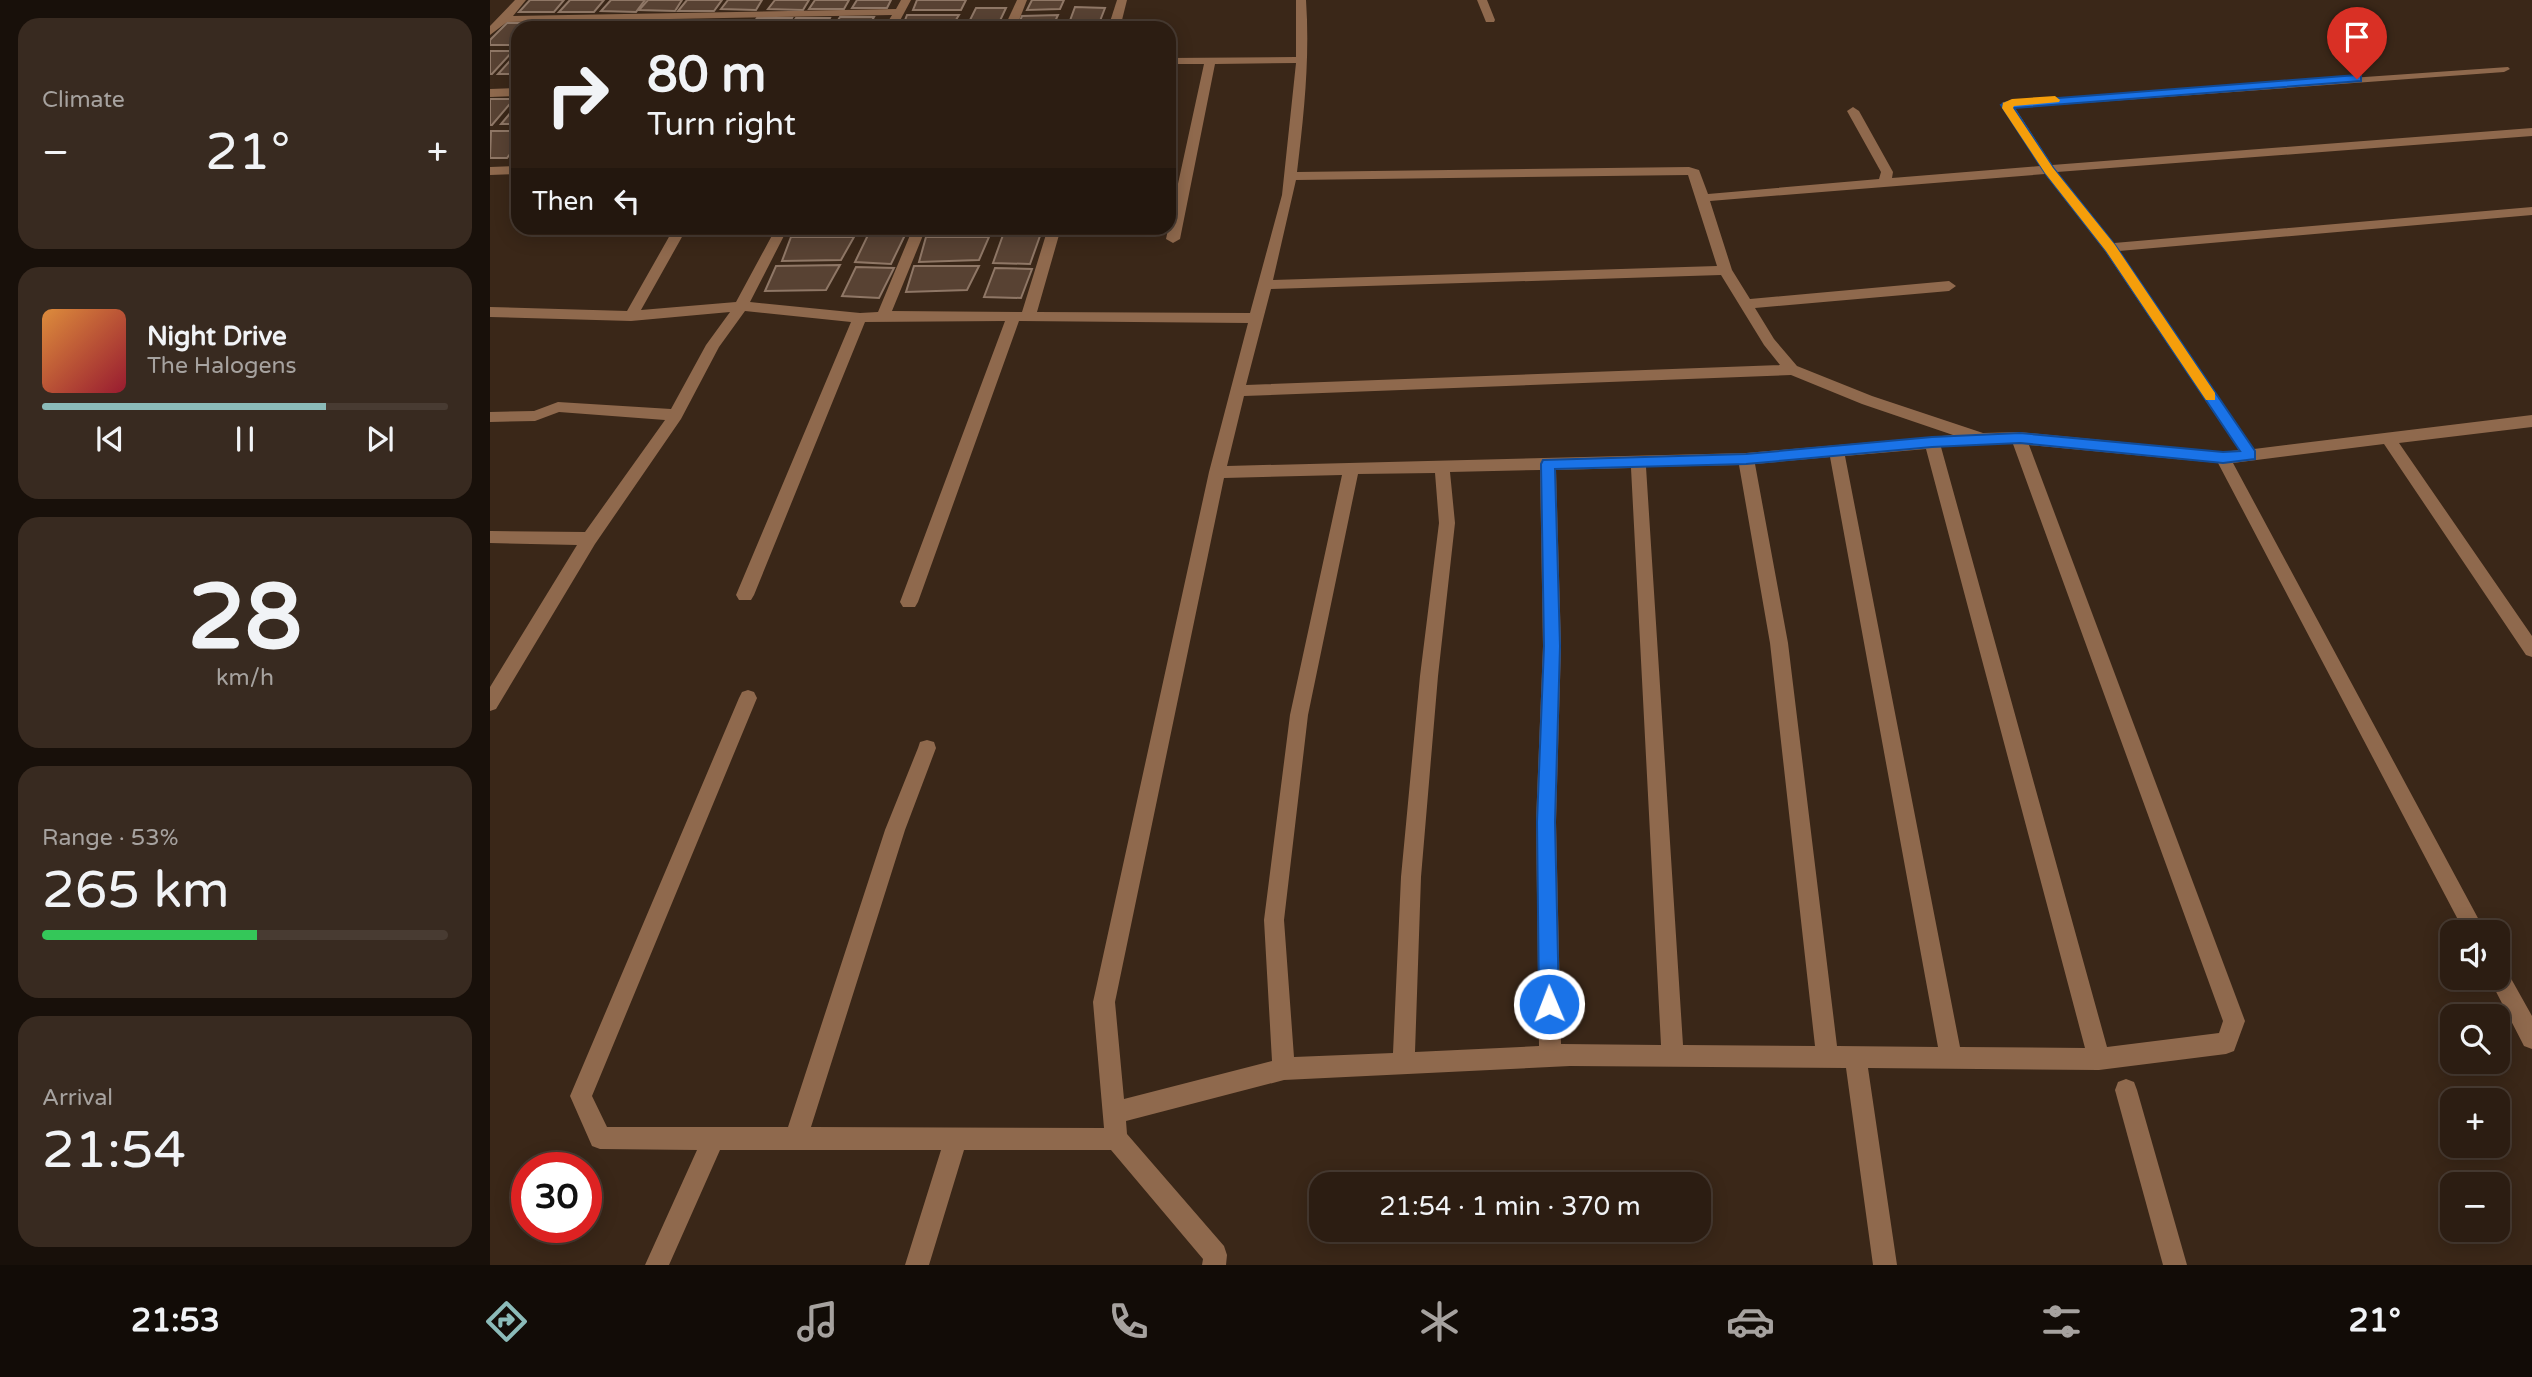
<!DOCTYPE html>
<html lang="en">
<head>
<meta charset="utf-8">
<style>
  body { margin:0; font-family:"Varela Round",sans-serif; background:#382a20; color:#f1f3f6; height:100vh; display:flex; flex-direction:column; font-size:26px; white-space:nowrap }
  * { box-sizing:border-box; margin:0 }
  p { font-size:23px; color:#a6a29f }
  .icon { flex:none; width:38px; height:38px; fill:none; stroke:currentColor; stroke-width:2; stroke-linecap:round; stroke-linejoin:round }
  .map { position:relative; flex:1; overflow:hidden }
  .drawer { display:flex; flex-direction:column; gap:18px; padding:18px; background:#18100a; width:490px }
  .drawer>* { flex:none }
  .banner { position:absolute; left:21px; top:21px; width:665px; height:214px; border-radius:21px; box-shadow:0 4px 18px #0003,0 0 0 2px #483b32; background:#2c1d12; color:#f1f3f6; overflow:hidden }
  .fabs { position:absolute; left:1950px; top:920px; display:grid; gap:14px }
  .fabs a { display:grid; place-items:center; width:70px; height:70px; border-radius:14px; background:#2c1d12; box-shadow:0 4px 18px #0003,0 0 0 2px #483b32; font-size:35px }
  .speed { position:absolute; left:21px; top:1152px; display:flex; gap:14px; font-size:35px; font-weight:700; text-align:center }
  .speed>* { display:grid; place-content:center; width:91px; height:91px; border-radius:50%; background:#2c1d12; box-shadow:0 4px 18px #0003,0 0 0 2px #483b32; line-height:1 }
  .speed .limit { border:10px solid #d22; background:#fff; color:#111 }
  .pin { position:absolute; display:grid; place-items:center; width:60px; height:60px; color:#fff; margin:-72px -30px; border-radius:50% 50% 50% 0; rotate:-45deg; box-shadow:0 0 7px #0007 }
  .pin .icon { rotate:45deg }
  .me { position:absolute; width:77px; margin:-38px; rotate:359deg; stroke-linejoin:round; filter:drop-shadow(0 0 5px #0008) }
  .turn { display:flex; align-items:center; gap:24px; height:147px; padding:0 21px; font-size:32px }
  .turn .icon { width:91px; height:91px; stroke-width:2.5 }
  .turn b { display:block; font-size:49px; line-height:60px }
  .then { display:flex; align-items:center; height:66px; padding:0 21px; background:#0003; gap:14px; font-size:26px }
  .big { font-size:52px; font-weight:600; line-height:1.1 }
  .drawer .card { flex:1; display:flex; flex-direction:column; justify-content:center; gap:10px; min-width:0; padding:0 24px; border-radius:21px; background:#382a20 }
  .drawer .dial { align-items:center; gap:0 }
  .dial b { font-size:91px; line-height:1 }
  .song { display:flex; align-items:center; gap:21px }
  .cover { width:84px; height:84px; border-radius:10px; background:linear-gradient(135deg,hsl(30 70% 55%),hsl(350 70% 35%)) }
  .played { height:7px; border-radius:4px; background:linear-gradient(90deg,#8bbbb9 70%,#483b32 70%) }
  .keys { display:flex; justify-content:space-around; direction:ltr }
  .heat { display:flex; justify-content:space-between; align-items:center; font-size:38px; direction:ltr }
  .charge { height:10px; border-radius:5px; background:linear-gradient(90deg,#34c759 53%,#483b32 0) }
  .trip { position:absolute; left:819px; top:1172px; width:402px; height:70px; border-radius:21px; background:#2c1d12; box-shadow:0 4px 18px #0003,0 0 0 2px #483b32; font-weight:600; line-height:70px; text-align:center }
  .menu { display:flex; height:112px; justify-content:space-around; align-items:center; background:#120c07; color:#a6a29f }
  .menu .icon { width:49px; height:49px }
  .menu .current { color:#8bbbb9 }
  .menu b { font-size:32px; color:#f1f3f6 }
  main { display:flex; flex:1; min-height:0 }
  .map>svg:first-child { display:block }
</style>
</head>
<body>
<main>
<section class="drawer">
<div class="card"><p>Climate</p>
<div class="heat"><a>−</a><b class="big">21°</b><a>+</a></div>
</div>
<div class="card">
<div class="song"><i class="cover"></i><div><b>Night Drive</b><p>The Halogens</p></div></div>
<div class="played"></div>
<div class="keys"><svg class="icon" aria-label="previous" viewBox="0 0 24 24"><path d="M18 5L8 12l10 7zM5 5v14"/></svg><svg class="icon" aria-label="pause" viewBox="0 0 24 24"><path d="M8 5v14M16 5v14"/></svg><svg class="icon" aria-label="next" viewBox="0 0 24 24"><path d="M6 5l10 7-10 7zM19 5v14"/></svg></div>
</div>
<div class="card dial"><b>28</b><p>km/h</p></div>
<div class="card"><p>Range · 53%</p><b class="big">265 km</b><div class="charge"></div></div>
<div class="card"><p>Arrival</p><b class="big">21:54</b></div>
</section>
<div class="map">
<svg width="2042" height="1265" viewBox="0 0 2042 1265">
  <rect width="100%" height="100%" fill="#3a2718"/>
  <g fill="#584233" stroke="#8f7766" stroke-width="2">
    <polygon points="40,0 74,0 64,12 29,12"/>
    <polygon points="80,0 114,0 104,12 69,12"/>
    <polygon points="121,0 155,0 146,12 111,11"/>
    <polygon points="158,0 192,0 185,11 149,10"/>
    <polygon points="197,0 232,0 224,11 188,11"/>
    <polygon points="238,0 272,0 266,10 231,9"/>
    <polygon points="285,0 319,0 313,10 278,9"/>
    <polygon points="325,0 359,0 354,9 319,9"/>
    <polygon points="367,0 401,0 397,8 362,8"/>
    <polygon points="427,0 476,0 471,10 423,10"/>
    <polygon points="542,0 574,0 570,9 537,10"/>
    <polygon points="585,7 615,8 608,26 578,26"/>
    <polygon points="486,8 516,8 507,27 477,26"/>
    <polygon points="417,15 469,15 461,28 412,28"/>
    <polygon points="568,15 562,28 527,28 532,16"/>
    <polygon points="350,17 384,17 378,28 343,28"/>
    <polygon points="267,18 302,18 296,28 260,28"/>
    <polygon points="306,18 340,18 335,28 299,28"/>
    <polygon points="222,20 257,20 251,28 216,28"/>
    <polygon points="184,21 218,21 213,28 178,28"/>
    <polygon points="57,22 92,22 87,28 52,28"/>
    <polygon points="101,22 135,22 131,28 96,28"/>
    <polygon points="17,23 51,23 46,28 28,28 28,45 0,45 0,40"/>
    <polygon points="138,24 172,24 169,28 134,28"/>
    <polygon points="0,51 23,51 2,74 0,74"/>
    <polygon points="28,52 28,74 8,74"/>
    <polygon points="0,99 24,99 2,125 0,125"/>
    <polygon points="28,104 28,124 11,124"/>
    <polygon points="1,131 28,131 28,144 17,158 0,158"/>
    <polygon points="378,235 415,235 401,264 365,262"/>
    <polygon points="513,235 550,236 540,264 503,263"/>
    <polygon points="301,237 364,237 351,260 292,261"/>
    <polygon points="436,237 499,237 489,260 429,262"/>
    <polygon points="350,265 336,290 275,291 286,266"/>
    <polygon points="424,266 489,266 477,290 416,292"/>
    <polygon points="366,267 404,268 389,298 352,296"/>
    <polygon points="505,268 542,269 531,298 494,297"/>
  </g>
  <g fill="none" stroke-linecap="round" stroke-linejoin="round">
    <g fill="#8f694d" fill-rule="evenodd">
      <polygon points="25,0 36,0 23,16 406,9 411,0 421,0 406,28 394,28 402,15 17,22 0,35 0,26"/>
      <polygon points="527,0 537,0 526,28 514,28"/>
      <polygon points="627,0 637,0 630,28 618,28"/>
      <path d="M806,0H816C820,58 814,114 807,172L1199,167L1209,170L1218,194L1389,179L1391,172L1357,111L1363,107L1369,111L1403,172L1402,178L1550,166L1511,105L1513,102L2018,67L2020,69L2014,72L1525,108L1562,165L2042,128V136L1567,172L1624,243L2042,207V215L1629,251L1764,449L2042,415V427L1909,443L2042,636V657L2036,655L1894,444L1743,463L1996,933H1975L1728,463L1539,445L1755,1021L1744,1051L1736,1054L1609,1070L1378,1068L1407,1265H1383L1356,1068L1080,1066L794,1080L636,1121L637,1134L734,1246L737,1255L736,1265H712L713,1259L621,1150H474L439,1265H415L451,1150H230L179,1265H155L207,1150L110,1149L102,1146L80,1096L249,698L252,692L258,690L264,692L267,698L102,1096L117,1127H298L395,830L428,748L430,742L437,740L444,742L446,748L415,830L321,1127L614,1128L603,1002L719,472L758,323L529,321L428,602L425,607H413L410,602L515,321L375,322L264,595L261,600H249L246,595L361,322L255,311L229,347L191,419L105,544L6,709L0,711V687L87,545L0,543V531L95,532L175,420L69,412L45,421L0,422V412L44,411L68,402L181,409L216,345L240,312L141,321L0,317V307L137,311L184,228H197L151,310L246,302L286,228H298L260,302L370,313L388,312L423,228H436L402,311L532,312L558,228H571L547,312L760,313L792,195L806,63L725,64L690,239L683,243L676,239L714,64H679V58L806,57ZM1555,174L1615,251L1749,450L1733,452L1529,432L1493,433L1382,396L1307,366L1284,339L1265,308L1459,291L1466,286L1459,281L1260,299L1242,270L1220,201ZM1198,175L1227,266L783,280L806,180ZM1231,275L1274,345L1290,365L756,385L781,289ZM1301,375L1372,404L1463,435L1256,453L737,466L754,396ZM1487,443L1523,444L1733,1021L1729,1033L1617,1047L1451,447ZM1436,449L1595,1048L1470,1047L1355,456ZM1340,457L1448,1047L1347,1046L1298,643L1265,464ZM1249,465L1280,643L1325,1046L1193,1045L1156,467ZM1141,468L1171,1045L1071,1044L1066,822L1071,646L1066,470ZM1050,470L1053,646L1046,822L1049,1046L925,1052L931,877L948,676L965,523L960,472ZM945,473L949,523L930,676L911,877L903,1053L804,1057L794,920L818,715L868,474ZM852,475L800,715L774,920L782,1061L634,1099L625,1002L734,478Z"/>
      <polygon points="987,0 997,0 1005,20 1004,22 996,22"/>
      <polygon points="28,88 28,96 0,97 0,89"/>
      <polygon points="28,166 28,174 0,175 0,167"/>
      <polygon points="2007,963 2014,966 2042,1016 2042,1049 2034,1046 1999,978 2007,978"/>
      <polygon points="1636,1079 1644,1082 1647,1090 1697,1265 1673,1265 1625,1090 1628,1082"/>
    </g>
  </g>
  <polygon fill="#1a73e8" stroke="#114b97" stroke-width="2" points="1867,75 1871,76 1871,81 1524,108 1564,169 1625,245 1765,451 1765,459 1733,463 1530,443 1442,447 1256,464 1065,469 1070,646 1065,822 1069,1004 1066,1011 1059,1014 1052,1011 1049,1004 1047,822 1054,646 1051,464 1053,460 1256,454 1442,437 1530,433 1733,452 1750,451 1616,251 1555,173 1511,105 1517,102"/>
  <polygon fill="#f59e0b" points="1565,96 1570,100 1569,102 1524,106 1523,108 1563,168 1625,245 1725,393 1725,400 1716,400 1616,251 1555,173 1512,108 1513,103 1522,99"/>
</svg>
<div class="fabs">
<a><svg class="icon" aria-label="sound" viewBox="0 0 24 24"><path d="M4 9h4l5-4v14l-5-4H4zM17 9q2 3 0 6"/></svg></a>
<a><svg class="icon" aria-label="search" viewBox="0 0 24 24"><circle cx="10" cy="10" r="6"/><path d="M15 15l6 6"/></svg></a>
<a>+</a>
<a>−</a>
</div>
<div class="speed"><div class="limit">30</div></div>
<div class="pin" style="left:1867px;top:79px;background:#d93025"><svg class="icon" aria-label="arrive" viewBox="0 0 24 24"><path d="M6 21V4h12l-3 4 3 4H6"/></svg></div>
<svg class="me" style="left:1059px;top:1004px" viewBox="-20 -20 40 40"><circle r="17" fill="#1a73e8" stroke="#fff" stroke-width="3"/><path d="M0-11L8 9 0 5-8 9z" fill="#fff"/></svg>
<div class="trip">21:54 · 1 min · 370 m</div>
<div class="banner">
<div class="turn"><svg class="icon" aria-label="right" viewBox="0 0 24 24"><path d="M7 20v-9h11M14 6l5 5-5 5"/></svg><div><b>80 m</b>Turn right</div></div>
<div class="then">Then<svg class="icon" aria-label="left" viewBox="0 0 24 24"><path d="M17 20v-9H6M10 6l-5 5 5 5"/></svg></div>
</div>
</div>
</main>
<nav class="menu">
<b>21:53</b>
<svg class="icon current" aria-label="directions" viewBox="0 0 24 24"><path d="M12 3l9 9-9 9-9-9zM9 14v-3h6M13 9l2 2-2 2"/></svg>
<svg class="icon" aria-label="music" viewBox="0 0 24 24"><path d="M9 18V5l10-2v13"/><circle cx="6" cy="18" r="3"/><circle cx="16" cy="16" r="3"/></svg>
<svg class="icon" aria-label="phone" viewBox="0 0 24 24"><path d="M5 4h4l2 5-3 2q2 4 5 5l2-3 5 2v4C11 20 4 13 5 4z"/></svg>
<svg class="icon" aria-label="climate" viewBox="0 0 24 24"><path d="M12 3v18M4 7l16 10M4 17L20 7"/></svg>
<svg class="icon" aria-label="car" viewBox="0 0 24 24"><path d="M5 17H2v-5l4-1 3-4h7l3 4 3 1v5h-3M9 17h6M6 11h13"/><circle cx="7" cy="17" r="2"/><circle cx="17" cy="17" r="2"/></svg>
<svg class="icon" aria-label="filters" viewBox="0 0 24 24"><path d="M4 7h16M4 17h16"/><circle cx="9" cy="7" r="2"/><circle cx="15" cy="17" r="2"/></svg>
<b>21°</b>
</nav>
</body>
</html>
